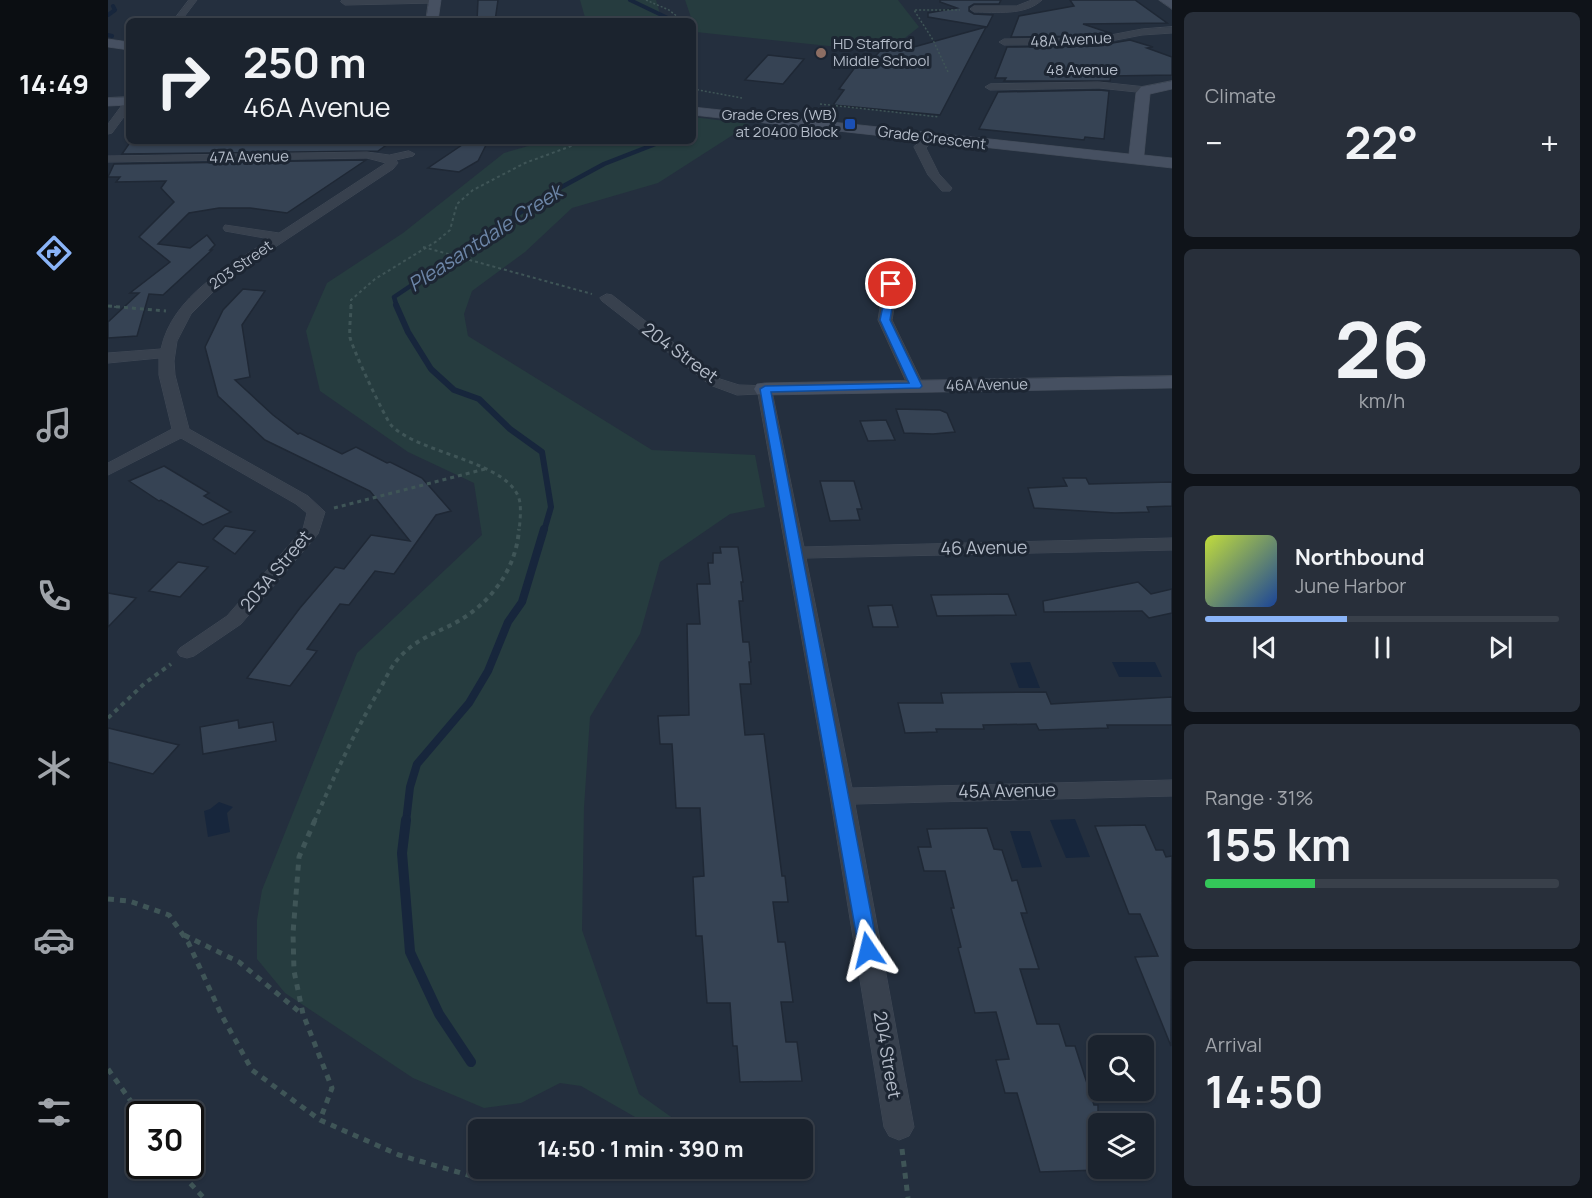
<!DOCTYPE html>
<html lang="en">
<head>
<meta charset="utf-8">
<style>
  body { margin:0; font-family:Manrope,sans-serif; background:#282f3a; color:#f1f3f6; height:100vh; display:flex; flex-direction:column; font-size:22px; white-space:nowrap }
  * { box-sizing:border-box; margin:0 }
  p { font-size:20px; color:#a0a4aa }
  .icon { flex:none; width:33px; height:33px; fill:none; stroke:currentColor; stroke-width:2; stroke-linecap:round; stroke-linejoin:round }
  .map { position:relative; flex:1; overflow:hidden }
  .details { display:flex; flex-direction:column; gap:12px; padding:12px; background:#0f1319; width:420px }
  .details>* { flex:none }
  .hud { position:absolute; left:18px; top:18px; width:570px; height:126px; border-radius:9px; box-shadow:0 2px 4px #0004,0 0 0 2px #39404a; background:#1b232e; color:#f1f3f6; overflow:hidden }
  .fabs { position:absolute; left:980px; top:1035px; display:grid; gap:12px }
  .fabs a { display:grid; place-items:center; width:66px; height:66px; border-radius:9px; background:#1b232e; box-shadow:0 2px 4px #0004,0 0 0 2px #39404a; font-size:30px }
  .speed { position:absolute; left:18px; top:1101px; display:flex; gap:12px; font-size:30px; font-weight:700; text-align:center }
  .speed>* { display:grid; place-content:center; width:78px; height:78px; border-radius:50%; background:#1b232e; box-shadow:0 2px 4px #0004,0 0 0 2px #39404a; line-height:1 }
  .speed .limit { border:3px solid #111; border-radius:9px; background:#fff; color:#111 }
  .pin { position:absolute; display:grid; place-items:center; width:51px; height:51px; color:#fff; margin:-26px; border:3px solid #fff; border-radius:50%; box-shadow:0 2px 6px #0007 }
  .me { position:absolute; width:66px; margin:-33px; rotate:350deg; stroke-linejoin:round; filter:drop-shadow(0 0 4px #0008) }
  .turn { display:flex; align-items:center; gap:21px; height:126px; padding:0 18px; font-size:27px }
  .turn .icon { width:78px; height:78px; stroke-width:2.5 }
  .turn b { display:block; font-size:42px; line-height:51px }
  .big { font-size:45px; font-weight:700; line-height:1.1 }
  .details .widget { flex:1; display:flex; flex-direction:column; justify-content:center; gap:9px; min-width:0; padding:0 21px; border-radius:9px; background:#282f3a }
  .details .dial { align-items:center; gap:0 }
  .dial b { font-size:78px; line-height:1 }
  .song { display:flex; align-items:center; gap:18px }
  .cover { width:72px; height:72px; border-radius:9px; background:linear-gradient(135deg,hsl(70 70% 55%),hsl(220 70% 35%)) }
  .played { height:6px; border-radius:3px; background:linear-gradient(90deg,#8ab4f8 40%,#39404a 40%) }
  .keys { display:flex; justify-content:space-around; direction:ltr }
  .heat { display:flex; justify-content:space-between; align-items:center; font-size:33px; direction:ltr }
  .charge { height:9px; border-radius:4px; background:linear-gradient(90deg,#34c759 31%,#39404a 0) }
  .trip { position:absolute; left:360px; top:1119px; width:345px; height:60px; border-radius:9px; background:#1b232e; box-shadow:0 2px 4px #0004,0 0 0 2px #39404a; font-weight:700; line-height:60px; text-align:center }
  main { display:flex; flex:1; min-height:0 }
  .menu { display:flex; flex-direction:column; width:108px; justify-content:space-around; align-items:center; background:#0b0e12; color:#a0a4aa }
  .menu .icon { width:42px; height:42px }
  .menu .active { color:#8ab4f8 }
  .menu b { font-size:27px; color:#f1f3f6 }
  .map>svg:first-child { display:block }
</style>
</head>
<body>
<main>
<nav class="menu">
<b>14:49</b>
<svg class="icon active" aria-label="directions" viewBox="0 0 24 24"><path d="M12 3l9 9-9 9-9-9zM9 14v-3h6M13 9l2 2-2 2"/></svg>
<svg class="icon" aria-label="music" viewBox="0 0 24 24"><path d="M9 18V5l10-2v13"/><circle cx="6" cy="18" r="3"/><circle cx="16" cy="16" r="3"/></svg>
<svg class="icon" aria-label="phone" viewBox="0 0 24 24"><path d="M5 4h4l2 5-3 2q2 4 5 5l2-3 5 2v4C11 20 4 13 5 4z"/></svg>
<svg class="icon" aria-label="climate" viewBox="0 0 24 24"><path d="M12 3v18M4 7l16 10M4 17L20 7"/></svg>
<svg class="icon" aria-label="car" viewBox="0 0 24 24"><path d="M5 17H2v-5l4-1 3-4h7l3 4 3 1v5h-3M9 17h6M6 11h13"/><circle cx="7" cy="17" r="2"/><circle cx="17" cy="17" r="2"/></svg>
<svg class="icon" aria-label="filters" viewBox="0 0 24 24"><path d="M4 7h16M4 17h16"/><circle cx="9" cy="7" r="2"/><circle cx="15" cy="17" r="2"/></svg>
</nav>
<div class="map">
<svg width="1064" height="1198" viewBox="0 0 1064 1198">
  <rect width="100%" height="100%" fill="#242f3e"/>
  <g fill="#263c3f">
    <polygon points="472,0 548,0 554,21 478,21"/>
    <polygon points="577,0 790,0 811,27 793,41 740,48 588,32"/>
    <polygon points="585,117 642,124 550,183 464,208 417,252 364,291 356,314 360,336 544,450 647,455 657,507 622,514 552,562 532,634 482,717 476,807 474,930 531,1094 580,1129 548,1129 473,1086 452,1083 413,1103 376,1108 305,1078 177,993 149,959 149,920 154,890 249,653 374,535 366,483 300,452 212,391 198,331 219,283 295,233 396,153 438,141 585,141"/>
  </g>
  <g fill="#17263c">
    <polygon points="922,662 932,688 911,688 902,663"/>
    <polygon points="1004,662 1047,662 1054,677 1011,677"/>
    <polygon points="111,802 125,807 119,813 122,832 100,837 96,811 102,809"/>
    <polygon points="967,819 982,857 958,858 942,820"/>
    <polygon points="902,831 922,831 934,867 914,868"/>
  </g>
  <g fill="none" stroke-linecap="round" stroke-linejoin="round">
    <g stroke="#17263c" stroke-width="4">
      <polyline points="522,0 566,21"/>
      <polyline points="0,15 7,10 5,6"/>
      <polyline points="0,35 4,36"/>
    </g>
    <polyline stroke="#17263c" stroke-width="4.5" points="289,307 286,297 437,196 496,164 555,141"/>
    <polyline stroke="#17263c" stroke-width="6" points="288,305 300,332 323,369 346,390 371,399 402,429 434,452 443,507 436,531"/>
    <polyline stroke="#17263c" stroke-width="8" points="298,822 302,787 309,764 361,703 380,671 400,622 414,602 436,529"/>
    <polyline stroke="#17263c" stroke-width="10" points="298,820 294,853 302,952 331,1014 363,1062"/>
  </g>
  <g fill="#364354" stroke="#1f2835" stroke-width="1.5">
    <polygon points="370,0 390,0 387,21 369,21"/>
    <polygon points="832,0 893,0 891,4 866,4 861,7 861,11 866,14 885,15 879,27 820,17 820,13 849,8 832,2"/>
    <polygon points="962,0 1027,0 1059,23 975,24 1002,33 987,36 903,37 911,16 966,6"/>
    <polygon points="878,27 832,115 725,105 736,90 731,89 748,66 757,67 774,49 795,50"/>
    <polygon points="1022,40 1045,47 1039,48 1064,57 1064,75 1003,76 1002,81 896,81 898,78 887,78 899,47 987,46"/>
    <polygon points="660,55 696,59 675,84 637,80"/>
    <polygon points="991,90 1001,91 996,139 977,137 976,140 871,129 890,92"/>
    <polygon points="23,141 284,141 270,151 14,154"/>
    <polygon points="360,141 380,141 370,161 351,172 320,168"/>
    <polygon points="258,160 179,213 142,208 111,208 81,213 50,244 82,248 99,235 107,245 102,250 104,250 55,295 41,294 29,336 0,338 0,322 31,293 22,293 62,262 31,237 66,202 53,188 58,181 8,182 12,177 0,177 6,164"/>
    <polygon points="135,289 157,291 134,325 142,377 127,380 165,415 190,434 192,433 234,454 248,447 279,463 282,462 314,478 343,511 328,515 286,574 267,571 241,605 232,604 199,649 209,651 182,686 139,678 192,608 227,567 236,569 263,535 302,541 262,491 157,440 110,396 97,347 115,310"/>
    <polygon points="788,409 832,410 839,413 847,432 825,434 796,433"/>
    <polygon points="778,420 787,440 760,441 752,421"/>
    <polygon points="56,466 101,493 96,496 123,512 95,525 53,500 51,501 21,481"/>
    <polygon points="955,478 978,478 981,484 1064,482 1064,506 1039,507 1041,512 1007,513 926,508 920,488 959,486"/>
    <polygon points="712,481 746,481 754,509 749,509 752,520 722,521"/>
    <polygon points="117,526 147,531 127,554 105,539"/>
    <polygon points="612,547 630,547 635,582 633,582 635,601 631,601 635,642 641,642 643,662 641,662 643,684 632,684 637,735 656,734 674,876 677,876 680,902 665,902 670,942 677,942 685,1002 673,1002 678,1042 689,1042 694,1081 632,1082 629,1046 625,1046 622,1003 599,1003 594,936 588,936 585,877 596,876 592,808 568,808 564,744 552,744 550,716 581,715 579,624 592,624 589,584 602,584 600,563 605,563 605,553 613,553"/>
    <polygon points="70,562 100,567 72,597 41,591"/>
    <polygon points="1030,582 1043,594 1064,589 1064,613 1041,618 1034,611 936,612 935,601"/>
    <polygon points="0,593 28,598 0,627"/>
    <polygon points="900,594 908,615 829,616 823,595"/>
    <polygon points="784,605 790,627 765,627 760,606"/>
    <polygon points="938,692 943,704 1064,697 1064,725 999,725 1000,728 931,730 928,724 875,725 876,729 828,729 829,732 797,733 790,703 835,703 833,693"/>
    <polygon points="130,720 131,728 165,722 168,741 95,754 92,727"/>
    <polygon points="0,728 71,745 45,774 0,762"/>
    <polygon points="1037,825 1048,850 1055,850 1058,857 1064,856 1063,1046 1027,957 1050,956 1032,914 1021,914 987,826"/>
    <polygon points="879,828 886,849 894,850 904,881 909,880 919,913 913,913 931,969 912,969 929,1024 951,1024 958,1046 967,1046 986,1105 990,1105 990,1170 932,1172 909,1093 897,1093 888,1060 901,1059 888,1012 867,1013 850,948 853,947 843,908 846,908 837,871 816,871 810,847 823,847 819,829"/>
  </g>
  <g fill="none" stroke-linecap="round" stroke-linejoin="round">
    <defs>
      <g id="street">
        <polygon points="81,0 89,0 73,21 65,21"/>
        <polygon points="234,0 330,0 326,3 237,5 233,2"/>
        <path d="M924,0H934C917,16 888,12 866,12L862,9L866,6H908Z"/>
        <polygon points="1064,27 1064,33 1034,35 987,44 896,45 891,42 896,39 987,38 1034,29"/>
        <polygon points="991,82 1038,87 1043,90 1038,93 991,88 882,90 877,87 882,84"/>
        <polygon points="21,100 21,110 4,133 0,134 0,124 17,101"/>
        <polygon points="823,134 828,137 818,148 831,174 844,188 842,191 834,191 820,175 806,147"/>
        <path d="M301,151L307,154L305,156L288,160L290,163L285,169L116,281L83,314L69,341L66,361L67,375L81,429L200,496L217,512L210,534L133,624L86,656L79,658L72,656L69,652L72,648L119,616L195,529L199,513L188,504L73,438L0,475V463L64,429L51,375V358L0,363V353L53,349C64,296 121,266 162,239L117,231L115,228L117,225L171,233L278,163L259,158L0,162V156L259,152L281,155Z"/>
        <polygon points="783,280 790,284 784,320 816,386 813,389 808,391 800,386 770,320 776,284"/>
        <polygon points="499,294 504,295 612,379 631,385 663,386 696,547 1064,538 1064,550 698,558 744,788 1064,780 1064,796 747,804 806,1127 801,1136 791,1140 781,1136 776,1127 722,796 650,394 629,395 602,385 494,301 492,298"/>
      </g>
      <g id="secondary">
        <polygon points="321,0 333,0 330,21 318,21"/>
        <polygon points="1051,0 1064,0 1064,9"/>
        <polygon points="0,39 21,42 21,50 0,47"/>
        <polygon points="1064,81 1064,89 1042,94 1036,155 1064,158 1064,168 585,115 585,107 1021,154 1028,93 1033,87"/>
        <polygon points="21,97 21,105 0,106 0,98"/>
        <polygon points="1064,376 1064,388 657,395 649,394 646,389 649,384 657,383"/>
      </g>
    </defs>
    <use href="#street" stroke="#414a57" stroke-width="1"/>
    <use href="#secondary" stroke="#414a57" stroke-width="1"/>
    <g stroke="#3f5557" stroke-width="1.5" stroke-dasharray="2 2" stroke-linecap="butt">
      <polyline points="538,0 561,10 575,21"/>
      <polyline points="840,72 825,40 806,10 852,10"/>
      <polyline points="585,89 634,98"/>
      <polyline points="712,104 831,117"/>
    </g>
    <g stroke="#3f5557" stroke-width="2" stroke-dasharray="3 3" stroke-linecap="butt">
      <polyline points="315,247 484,294"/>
      <polyline points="0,306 8,307"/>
      <polyline points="243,307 243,300 267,279 329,241 342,230 349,204 365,190 417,163 477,141"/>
    </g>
    <g stroke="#3f5557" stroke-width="3" stroke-dasharray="4 4" stroke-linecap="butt">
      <path d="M243,305C243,316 241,327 242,337C243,346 277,418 283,425C311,455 406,461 412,503C413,512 412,522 411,531"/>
      <polyline points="0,306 58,311"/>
      <polyline points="226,508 377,469"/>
    </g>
    <g stroke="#3f5557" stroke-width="4" stroke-dasharray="4.5 4.5" stroke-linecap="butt">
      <polyline points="0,718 37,683 63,664"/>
      <path d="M206,822C226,777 244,737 269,694C276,683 281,669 290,659C305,642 320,636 339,627C378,609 408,573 411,529"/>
    </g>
    <g stroke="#3f5557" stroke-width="5" stroke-dasharray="6 6" stroke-linecap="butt">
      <polyline points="207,820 191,857 185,933 186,971 195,1014 224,1088 212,1120"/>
      <polyline points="0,899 21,901 61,915 80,942 114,1016 144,1070 212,1120 291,1155 367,1177 433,1176"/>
      <polyline points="76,935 131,962 194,1014"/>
      <polyline points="0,1069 32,1114"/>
      <polyline points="794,1149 800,1198"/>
      <polyline points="66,1166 96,1198"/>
    </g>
    <use href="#street" fill="#38414e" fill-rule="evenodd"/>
    <use href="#secondary" fill="#465061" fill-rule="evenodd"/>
  </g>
  <polygon fill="#1a73e8" stroke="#114b97" stroke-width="1.5" points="780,282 788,284 782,320 814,386 812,388 663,392 770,950 767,955 760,958 754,955 751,950 652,389 657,386 801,383 772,320"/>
  <circle fill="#8d6e63" stroke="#1d2633" stroke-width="2" cx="713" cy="53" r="6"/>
  <rect fill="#1a4fb4" stroke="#1d2633" stroke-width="2" x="736" y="118" width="12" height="12" rx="3"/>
  <g text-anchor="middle" stroke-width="6" stroke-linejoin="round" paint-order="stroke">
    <g font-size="15" fill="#b4bcc9" stroke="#1d2633">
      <text transform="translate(963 40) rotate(-3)" y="5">48A Avenue</text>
      <text x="974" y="75">48 Avenue</text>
      <text transform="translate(824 138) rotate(7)" y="5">Grade Crescent</text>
      <text transform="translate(141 157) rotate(-1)" y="5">47A Avenue</text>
      <text transform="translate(133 265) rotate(-35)" y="5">203 Street</text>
      <text transform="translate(879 385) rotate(-1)" y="5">46A Avenue</text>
    </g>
    <g font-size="15" fill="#b4bcc9" stroke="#1d2633" text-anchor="start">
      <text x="725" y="49">HD Stafford<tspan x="725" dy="17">Middle School</tspan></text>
      <text x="730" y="120" text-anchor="end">Grade Cres (WB)<tspan x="730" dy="17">at 20400 Block</tspan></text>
    </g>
    <g font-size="18" fill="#b4bcc9" stroke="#1d2633">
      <text transform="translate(572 353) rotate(36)" y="6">204 Street</text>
      <text transform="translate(876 548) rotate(-1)" y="6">46 Avenue</text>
      <text transform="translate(168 571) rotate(-50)" y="6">203A Street</text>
      <text transform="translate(899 791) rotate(-1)" y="6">45A Avenue</text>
      <text transform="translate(779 1055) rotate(80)" y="6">204 Street</text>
    </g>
    <g font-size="20" font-style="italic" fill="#6d86a8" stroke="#1d2633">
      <text transform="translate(377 238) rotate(-33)" y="7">Pleasantdale Creek</text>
    </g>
  </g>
</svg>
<div class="fabs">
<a><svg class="icon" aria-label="search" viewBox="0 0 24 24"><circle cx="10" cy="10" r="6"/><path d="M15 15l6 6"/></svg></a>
<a><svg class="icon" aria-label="layers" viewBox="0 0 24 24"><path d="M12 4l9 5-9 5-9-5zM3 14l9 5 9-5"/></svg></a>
</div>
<div class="speed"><div class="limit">30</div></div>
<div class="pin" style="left:783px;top:284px;background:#d93025"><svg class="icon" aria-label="arrive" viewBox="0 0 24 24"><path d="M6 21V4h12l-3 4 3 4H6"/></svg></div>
<svg class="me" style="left:760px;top:950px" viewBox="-20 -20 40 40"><path d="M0-17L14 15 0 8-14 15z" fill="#1a73e8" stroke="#fff" stroke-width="4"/></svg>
<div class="trip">14:50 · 1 min · 390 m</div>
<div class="hud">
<div class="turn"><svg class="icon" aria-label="right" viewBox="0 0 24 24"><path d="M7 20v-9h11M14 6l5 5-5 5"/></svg><div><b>250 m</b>46A Avenue</div></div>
</div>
</div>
<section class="details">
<div class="widget"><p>Climate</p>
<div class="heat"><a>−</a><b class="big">22°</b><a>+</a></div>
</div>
<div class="widget dial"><b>26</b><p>km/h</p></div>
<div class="widget">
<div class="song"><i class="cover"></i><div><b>Northbound</b><p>June Harbor</p></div></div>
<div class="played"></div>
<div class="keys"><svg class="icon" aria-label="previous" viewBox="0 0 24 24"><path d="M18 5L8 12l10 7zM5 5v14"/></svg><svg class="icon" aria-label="pause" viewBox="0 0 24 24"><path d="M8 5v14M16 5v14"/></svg><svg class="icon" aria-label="next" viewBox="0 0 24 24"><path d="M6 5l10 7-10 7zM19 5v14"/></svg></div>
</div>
<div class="widget"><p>Range · 31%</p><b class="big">155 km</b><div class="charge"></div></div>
<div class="widget"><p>Arrival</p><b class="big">14:50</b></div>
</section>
</main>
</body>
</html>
